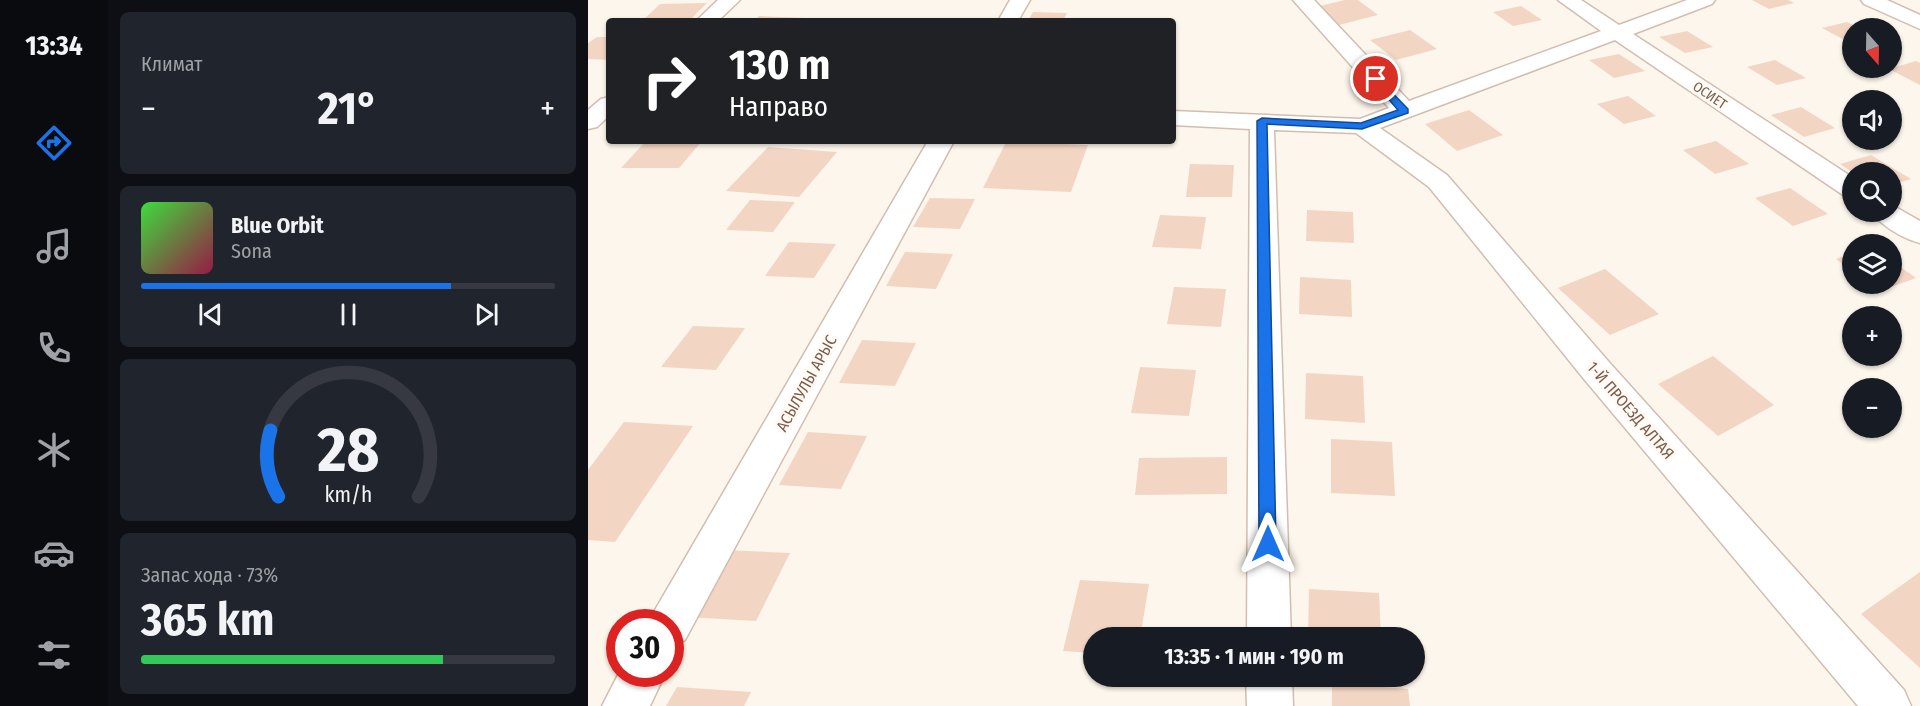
<!DOCTYPE html>
<html lang="ru">
<head>
<meta charset="utf-8">
<style>
  body { margin:0; font-family:"Fira Sans Condensed",sans-serif; background:#20242c; color:#f1f3f6; height:100vh; display:flex; flex-direction:column; font-size:22px; white-space:nowrap }
  * { box-sizing:border-box; margin:0 }
  p { font-size:20px; color:#9ea1a6 }
  .icon { flex:none; width:33px; height:33px; fill:none; stroke:currentColor; stroke-width:2; stroke-linecap:round; stroke-linejoin:round }
  .map { position:relative; flex:1; overflow:hidden }
  .panel { display:flex; flex-direction:column; gap:12px; padding:12px; background:#0d0f14; width:480px }
  .panel>* { flex:none }
  .banner { position:absolute; left:18px; top:18px; width:570px; height:126px; border-radius:6px; box-shadow:0 2px 4px #0004; background:#202124; color:#fff; overflow:hidden }
  .needle { width:39px; rotate:160deg }
  .controls { position:absolute; left:1254px; top:18px; display:grid; gap:12px }
  .controls a { display:grid; place-items:center; width:60px; height:60px; border-radius:50%; background:#171b24; box-shadow:0 2px 4px #0004; font-size:30px }
  .speed { position:absolute; left:18px; top:609px; display:flex; gap:12px; font-size:30px; font-weight:700; text-align:center }
  .speed>* { display:grid; place-content:center; width:78px; height:78px; border-radius:50%; background:#171b24; box-shadow:0 2px 4px #0004; line-height:1 }
  .speed .limit { border:9px solid #d22; background:#fff; color:#111 }
  .pin { position:absolute; display:grid; place-items:center; width:51px; height:51px; color:#fff; margin:-26px; border:3px solid #fff; border-radius:50%; box-shadow:0 2px 6px #0007 }
  .me { position:absolute; width:66px; margin:-33px; rotate:0deg; stroke-linejoin:round; filter:drop-shadow(0 0 4px #0008) }
  .turn { display:flex; align-items:center; gap:21px; height:126px; padding:0 24px; font-size:27px }
  .turn .icon { width:78px; height:78px; stroke-width:2.5 }
  .turn b { display:block; font-size:42px; line-height:51px }
  .big { font-size:45px; font-weight:700; line-height:1.1 }
  .panel .widget { flex:1; display:flex; flex-direction:column; justify-content:center; gap:9px; min-width:0; padding:0 21px; border-radius:9px; background:#20242c }
  .panel .dial { align-items:center; gap:0 }
  .dial svg { height:156px; overflow:visible; fill:none; stroke:#363941; stroke-width:7; stroke-linecap:round; text-anchor:middle }
  .dial text { fill:#f1f3f6; stroke:none }
  .song { display:flex; align-items:center; gap:18px }
  .cover { width:72px; height:72px; border-radius:9px; background:linear-gradient(135deg,hsl(120 70% 55%),hsl(340 70% 35%)) }
  .played { height:6px; border-radius:3px; background:linear-gradient(90deg,#1a73e8 75%,#363941 75%) }
  .keys { display:flex; justify-content:space-around; direction:ltr }
  .heat { display:flex; justify-content:space-between; align-items:center; font-size:33px; direction:ltr }
  .charge { height:9px; border-radius:4px; background:linear-gradient(90deg,#34c759 73%,#363941 0) }
  .trip { position:absolute; left:495px; top:627px; width:342px; height:60px; border-radius:30px; background:#171b24; box-shadow:0 2px 4px #0004; font-weight:700; line-height:60px; text-align:center }
  main { display:flex; flex:1; min-height:0 }
  .dock { display:flex; flex-direction:column; width:108px; justify-content:space-around; align-items:center; background:#090b0e; color:#9ea1a6 }
  .dock .icon { width:42px; height:42px }
  .dock .selected { color:#1a73e8 }
  .dock b { font-size:27px; color:#f1f3f6 }
  .map>svg:first-child { display:block }
</style>
</head>
<body>
<main>
<nav class="dock">
<b>13:34</b>
<svg class="icon selected" aria-label="directions" viewBox="0 0 24 24"><path d="M12 3l9 9-9 9-9-9zM9 14v-3h6M13 9l2 2-2 2"/></svg>
<svg class="icon" aria-label="music" viewBox="0 0 24 24"><path d="M9 18V5l10-2v13"/><circle cx="6" cy="18" r="3"/><circle cx="16" cy="16" r="3"/></svg>
<svg class="icon" aria-label="phone" viewBox="0 0 24 24"><path d="M5 4h4l2 5-3 2q2 4 5 5l2-3 5 2v4C11 20 4 13 5 4z"/></svg>
<svg class="icon" aria-label="climate" viewBox="0 0 24 24"><path d="M12 3v18M4 7l16 10M4 17L20 7"/></svg>
<svg class="icon" aria-label="car" viewBox="0 0 24 24"><path d="M5 17H2v-5l4-1 3-4h7l3 4 3 1v5h-3M9 17h6M6 11h13"/><circle cx="7" cy="17" r="2"/><circle cx="17" cy="17" r="2"/></svg>
<svg class="icon" aria-label="filters" viewBox="0 0 24 24"><path d="M4 7h16M4 17h16"/><circle cx="9" cy="7" r="2"/><circle cx="15" cy="17" r="2"/></svg>
</nav>
<section class="panel">
<div class="widget"><p>Климат</p>
<div class="heat"><a>−</a><b class="big">21°</b><a>+</a></div>
</div>
<div class="widget">
<div class="song"><i class="cover"></i><div><b>Blue Orbit</b><p>Sona</p></div></div>
<div class="played"></div>
<div class="keys"><svg class="icon" aria-label="previous" viewBox="0 0 24 24"><path d="M18 5L8 12l10 7zM5 5v14"/></svg><svg class="icon" aria-label="pause" viewBox="0 0 24 24"><path d="M8 5v14M16 5v14"/></svg><svg class="icon" aria-label="next" viewBox="0 0 24 24"><path d="M6 5l10 7-10 7zM19 5v14"/></svg></div>
</div>
<div class="widget dial"><svg viewBox="0 0 100 80">
<path d="M14 69A42 42 0 1 1 86 69"/>
<path d="M14 69A42 42 0 0 1 10 35" stroke="#1a73e8"/>
<text x="50" y="56" font-size="32" font-weight="700">28</text>
<text x="50" y="72" font-size="11">km/h</text>
</svg></div>
<div class="widget"><p>Запас хода · 73%</p><b class="big">365 km</b><div class="charge"></div></div>
</section>
<div class="map">
<svg width="1332" height="706" viewBox="0 0 1332 706">
  <rect width="100%" height="100%" fill="#fdf6ec"/>
  <g fill="#f3d5c3">
    <polygon points="757,0 770,0 790,15 751,25 728,7"/>
    <polygon points="1164,0 1200,0 1206,3 1181,9"/>
    <polygon points="119,3 101,21 54,21 72,4"/>
    <polygon points="933,6 954,20 925,26 905,12"/>
    <polygon points="445,12 479,13 475,21 440,21"/>
    <polygon points="171,16 218,18 215,21 165,21"/>
    <polygon points="1259,22 1272,28 1264,28 1264,44 1234,28"/>
    <polygon points="822,30 849,49 808,60 782,40"/>
    <polygon points="1099,31 1125,47 1097,53 1071,37"/>
    <polygon points="9,37 21,37 21,60 0,59 0,43"/>
    <polygon points="1031,54 1057,71 1026,78 1001,60"/>
    <polygon points="1187,60 1218,78 1189,85 1159,67"/>
    <polygon points="1328,61 1332,63 1332,85 1301,69"/>
    <polygon points="1040,96 1068,116 1036,124 1009,104"/>
    <polygon points="1213,107 1247,128 1216,137 1183,115"/>
    <polygon points="881,110 915,135 869,151 837,124"/>
    <polygon points="58,141 114,141 91,168 33,168"/>
    <polygon points="1128,141 1161,164 1127,174 1095,150"/>
    <polygon points="418,142 500,145 483,192 395,188"/>
    <polygon points="180,147 249,152 211,197 138,191"/>
    <polygon points="1283,155 1323,179 1304,185 1304,172 1264,172 1252,164"/>
    <polygon points="602,164 646,165 644,197 598,197"/>
    <polygon points="1202,188 1240,214 1205,226 1167,198"/>
    <polygon points="342,198 387,199 372,229 325,227"/>
    <polygon points="162,200 207,202 185,232 138,230"/>
    <polygon points="719,210 765,212 766,243 718,241"/>
    <polygon points="572,215 618,217 613,249 564,247"/>
    <polygon points="201,242 248,244 226,278 177,276"/>
    <polygon points="317,252 365,254 348,289 298,286"/>
    <polygon points="1264,253 1264,271 1248,259"/>
    <polygon points="1304,261 1328,278 1292,291 1281,284 1304,284"/>
    <polygon points="1017,269 1071,314 1022,335 970,288"/>
    <polygon points="712,277 763,280 764,317 711,314"/>
    <polygon points="586,287 638,289 633,327 579,324"/>
    <polygon points="105,326 157,328 128,370 73,367"/>
    <polygon points="274,340 328,343 307,386 251,383"/>
    <polygon points="1125,356 1186,405 1130,436 1070,384"/>
    <polygon points="552,367 608,370 601,416 543,413"/>
    <polygon points="718,373 775,376 777,423 717,419"/>
    <polygon points="36,422 105,426 27,542 0,540 0,470"/>
    <polygon points="220,432 279,436 253,489 191,485"/>
    <polygon points="743,439 804,442 807,496 743,493"/>
    <polygon points="639,457 639,494 547,495 551,458"/>
    <polygon points="136,550 202,553 168,621 98,617"/>
    <polygon points="1332,572 1332,668 1273,614"/>
    <polygon points="492,580 561,584 552,638 506,638 506,653 475,651"/>
    <polygon points="721,589 791,593 793,638 720,638"/>
    <polygon points="744,683 820,689 822,706 744,706"/>
    <polygon points="89,687 163,692 156,706 78,706"/>
  </g>
  <g fill="none" stroke-linecap="round" stroke-linejoin="round">
    <defs>
      <g id="minor">
        <polygon points="130,0 152,0 130,21 108,21"/>
        <polygon points="422,0 442,0 430,21 410,21"/>
        <polygon points="705,0 726,0 821,101 1013,31 970,0 993,0 1031,25 1099,0 1127,0 1124,4 1045,34 1264,177 1264,197 1255,195 1027,40 792,128 859,175 1020,361 1316,690 1323,706 1270,706 996,379 841,187 768,133 686,130 703,638 659,638 662,129 585,125 585,111 772,119 801,108"/>
        <polygon points="1273,0 1299,0 1332,15 1332,29 1276,4"/>
        <polygon points="21,97 21,116 9,127 0,129 0,110 13,99"/>
        <polygon points="340,141 366,141 97,640 82,646 82,622 61,622 67,610"/>
        <path d="M1304,205L1332,221V243C1316,239 1293,226 1284,212H1304Z"/>
        <polygon points="32,671 32,674 77,674 62,706 14,706"/>
        <polygon points="658,676 704,676 705,706 659,706"/>
      </g>
    </defs>
    <use href="#minor" stroke="#d1beb0" stroke-width="3"/>
    <use href="#minor" fill="#fff" fill-rule="evenodd"/>
  </g>
  <polygon fill="#1a73e8" stroke="#114b97" stroke-width="1.5" points="788,76 820,109 820,113 774,129 679,124 688,544 685,549 680,551 674,549 671,544 669,121 674,118 773,123 810,110 783,79"/>
  <g text-anchor="middle" stroke-width="6" stroke-linejoin="round" paint-order="stroke">
    <g font-size="14" fill="#7a5c4d" stroke="#fffaf3">
      <text transform="translate(1122 95) rotate(34)" y="5">ОСИЕТ</text>
    </g>
    <g font-size="16" fill="#7a5c4d" stroke="#fffaf3">
      <text transform="translate(218 383) rotate(-61)" y="6">АСЫЛУЛЫ АРЫС</text>
      <text transform="translate(1043 410) rotate(49)" y="6">1-Й ПРОЕЗД АЛТАЯ</text>
    </g>
  </g>
</svg>
<div class="controls">
<a><svg class="needle" viewBox="-14 -14 28 28"><path d="M0-13l5 13h-10z" fill="#e53935"/><path d="M0 13l5-13h-10z" fill="#9ea1a6"/></svg></a>
<a><svg class="icon" aria-label="sound" viewBox="0 0 24 24"><path d="M4 9h4l5-4v14l-5-4H4zM17 9q2 3 0 6"/></svg></a>
<a><svg class="icon" aria-label="search" viewBox="0 0 24 24"><circle cx="10" cy="10" r="6"/><path d="M15 15l6 6"/></svg></a>
<a><svg class="icon" aria-label="layers" viewBox="0 0 24 24"><path d="M12 4l9 5-9 5-9-5zM3 14l9 5 9-5"/></svg></a>
<a>+</a>
<a>−</a>
</div>
<div class="speed"><div class="limit">30</div></div>
<div class="pin" style="left:788px;top:79px;background:#d93025"><svg class="icon" aria-label="arrive" viewBox="0 0 24 24"><path d="M6 21V4h12l-3 4 3 4H6"/></svg></div>
<svg class="me" style="left:680px;top:544px" viewBox="-20 -20 40 40"><path d="M0-17L14 15 0 8-14 15z" fill="#1a73e8" stroke="#fff" stroke-width="4"/></svg>
<div class="trip">13:35 · 1 мин · 190 m</div>
<div class="banner">
<div class="turn"><svg class="icon" aria-label="right" viewBox="0 0 24 24"><path d="M7 20v-9h11M14 6l5 5-5 5"/></svg><div><b>130 m</b>Направо</div></div>
</div>
</div>
</main>
</body>
</html>
